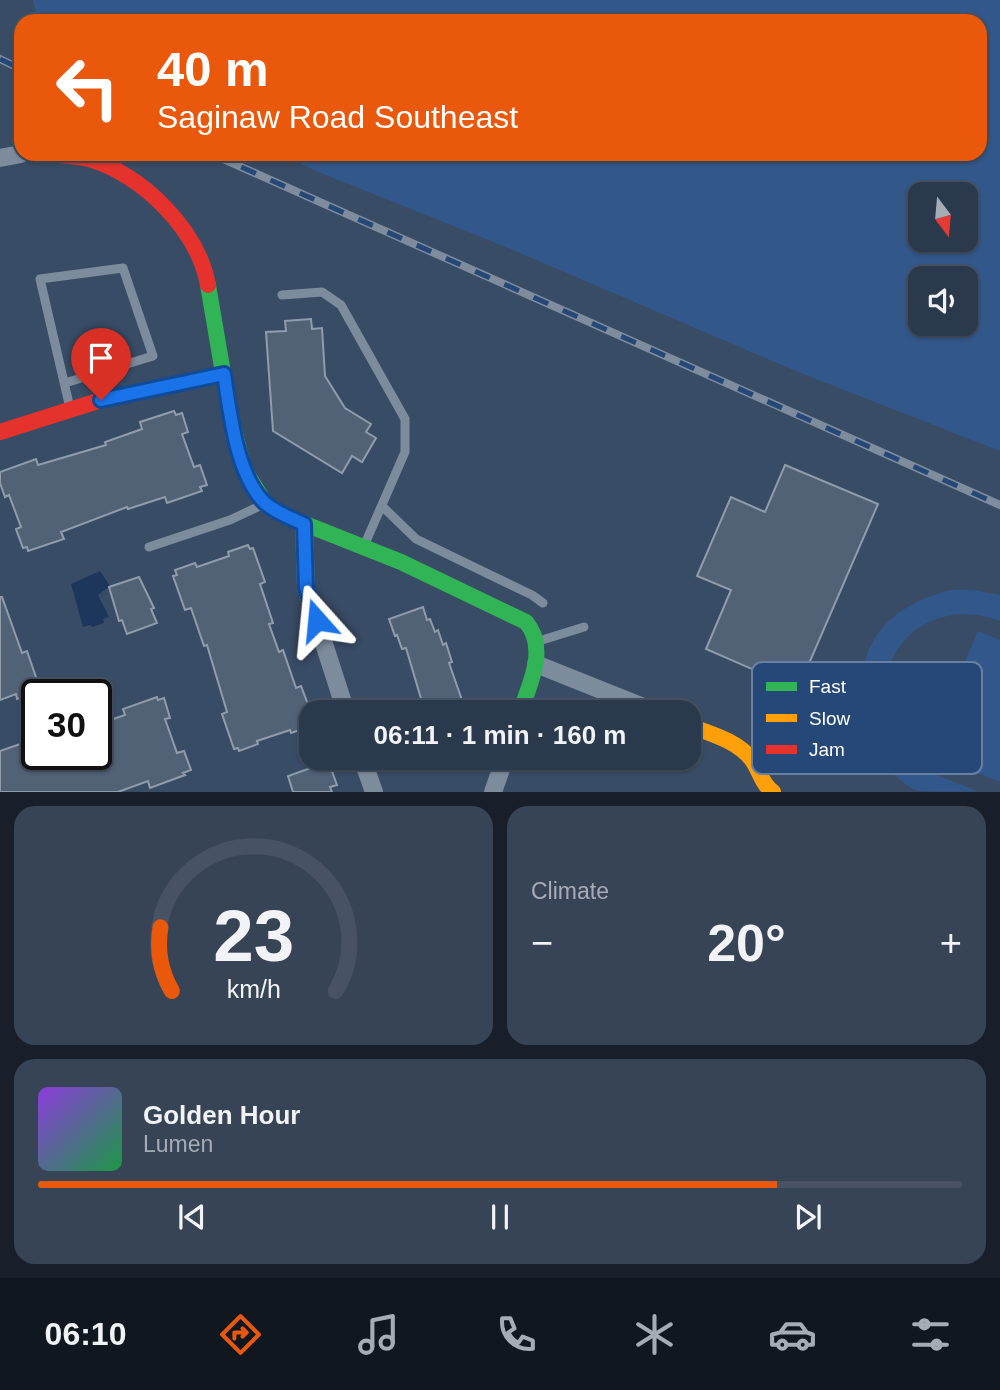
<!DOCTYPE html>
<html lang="en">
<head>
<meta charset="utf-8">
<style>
  body { margin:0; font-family:Helvetica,sans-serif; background:#374456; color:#f1f3f6; height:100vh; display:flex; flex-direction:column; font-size:26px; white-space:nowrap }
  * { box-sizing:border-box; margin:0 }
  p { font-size:23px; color:#a6acb5 }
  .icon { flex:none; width:38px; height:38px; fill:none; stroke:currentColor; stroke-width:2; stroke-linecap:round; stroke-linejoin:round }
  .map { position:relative; height:792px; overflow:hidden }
  .details { display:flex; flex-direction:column; gap:14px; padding:14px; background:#181f2a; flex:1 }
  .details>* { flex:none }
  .top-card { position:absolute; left:14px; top:14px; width:973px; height:147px; border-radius:21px; box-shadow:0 2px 5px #0004,0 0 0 2px #475364; background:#ea580c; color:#fff; overflow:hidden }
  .needle { width:46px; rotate:164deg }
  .controls { position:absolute; left:908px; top:182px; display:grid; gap:14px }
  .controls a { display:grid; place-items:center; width:70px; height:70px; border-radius:14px; background:#2b394c; box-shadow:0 2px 5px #0004,0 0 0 2px #475364; font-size:35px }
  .speed { position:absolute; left:21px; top:679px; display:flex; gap:14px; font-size:35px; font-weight:700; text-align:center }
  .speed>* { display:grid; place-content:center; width:91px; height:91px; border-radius:50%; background:#2b394c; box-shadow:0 2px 5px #0004,0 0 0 2px #475364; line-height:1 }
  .speed .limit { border:4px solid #111; border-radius:10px; background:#fff; color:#111 }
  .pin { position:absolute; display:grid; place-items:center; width:60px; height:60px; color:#fff; margin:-72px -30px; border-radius:50% 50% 50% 0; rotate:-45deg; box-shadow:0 0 7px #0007 }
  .pin .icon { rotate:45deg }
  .me { position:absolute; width:77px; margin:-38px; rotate:342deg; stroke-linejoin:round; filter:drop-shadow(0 0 5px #0008) }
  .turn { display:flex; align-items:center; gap:24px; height:147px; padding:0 28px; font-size:32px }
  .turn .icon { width:91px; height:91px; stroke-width:2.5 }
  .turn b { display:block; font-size:49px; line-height:60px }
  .big { font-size:52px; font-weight:700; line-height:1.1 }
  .details .widget { flex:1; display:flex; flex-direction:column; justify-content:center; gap:10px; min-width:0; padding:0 24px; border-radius:21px; background:#374456 }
  .details .dial { align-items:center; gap:0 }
  .dial svg { height:182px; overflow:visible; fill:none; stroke:#475364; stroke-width:7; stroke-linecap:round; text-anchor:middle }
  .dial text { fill:#f1f3f6; stroke:none }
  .song { display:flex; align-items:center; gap:21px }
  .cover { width:84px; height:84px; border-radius:10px; background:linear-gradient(135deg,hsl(270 70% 55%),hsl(140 70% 35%)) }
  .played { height:7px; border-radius:4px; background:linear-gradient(90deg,#ea580c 80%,#475364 80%) }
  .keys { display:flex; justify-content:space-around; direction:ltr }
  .heat { display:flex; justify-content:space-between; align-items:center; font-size:38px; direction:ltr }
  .details .tiles { flex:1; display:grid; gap:14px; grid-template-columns:1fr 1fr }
  .widget:last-child { grid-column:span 2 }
  .trip { position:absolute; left:299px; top:700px; width:402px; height:70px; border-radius:21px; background:#2b394c; box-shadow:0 2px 5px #0004,0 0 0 2px #475364; font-weight:700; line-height:70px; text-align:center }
  .dock { display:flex; height:112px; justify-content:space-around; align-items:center; background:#11171e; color:#a6acb5 }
  .dock .icon { width:49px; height:49px }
  .dock .active { color:#ea580c }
  .dock b { font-size:32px; color:#f1f3f6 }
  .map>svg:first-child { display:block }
</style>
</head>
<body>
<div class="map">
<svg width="1000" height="792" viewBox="0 0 1000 792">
  <rect width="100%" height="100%" fill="#394c66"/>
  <g fill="#32578a" fill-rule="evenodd">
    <path d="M33,0H1000V451L798,372L513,250L316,171L281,154H980V21H38ZM920,194H966V240H920ZM920,278H966V324H920Z"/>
    <path d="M949,590H973L1000,595V621C935,596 874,643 886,713C889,730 897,747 911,759C929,775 956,782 978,791C964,792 930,792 919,791C910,789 899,779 892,773C888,768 881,763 878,757C853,720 853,660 884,626C902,606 924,598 949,590Z"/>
    <polygon points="978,631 1000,640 1000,782 926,751"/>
  </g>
  <polygon fill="#1d365b" points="100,571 110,586 98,595 109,617 103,619 104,623 92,627 90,625 83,627 71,584"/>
  <g fill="#516176" stroke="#909cac" stroke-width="2">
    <polygon points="311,319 312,329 322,328 325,376 345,408 371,424 366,432 376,438 362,462 352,456 342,473 273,431 266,332 286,331 285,321"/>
    <polygon points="174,411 176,415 182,413 188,432 182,434 194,467 200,465 207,485 200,487 202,491 167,503 165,497 128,509 127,507 61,532 64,539 28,551 27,547 23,548 16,529 21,527 9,495 5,497 0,483 0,472 36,459 38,465 106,445 105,442 142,429 140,422"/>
    <polygon points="785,465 878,504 798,689 706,649 731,590 697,576 731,497 765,512"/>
    <polygon points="248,545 250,549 253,548 265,582 260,584 273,623 269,624 279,652 283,650 296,688 301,686 312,715 312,726 291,733 290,730 257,741 258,744 239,751 238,748 234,749 222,714 227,712 207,645 204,646 191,608 185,610 173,576 177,575 175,570 195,563 197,567 229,556 228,552"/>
    <polygon points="139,577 154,608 151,609 157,623 127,634 122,620 119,621 109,587"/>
    <polygon points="0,597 2,597 22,653 27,651 39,686 35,687 37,692 17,699 16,694 0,700"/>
    <polygon points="423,607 427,620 430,619 435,632 438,630 443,645 446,643 452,662 449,663 463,703 459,704 462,712 425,712 406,648 402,649 397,635 395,636 389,619"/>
    <polygon points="157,697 158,700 164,698 170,718 165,719 177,753 184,751 191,770 183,773 185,775 150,788 148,781 118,792 0,792 0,751 20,744 22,750 37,745 37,754 96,754 96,725 125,715 123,709"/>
    <polygon points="322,764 324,768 330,766 337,785 330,787 332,792 293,792 288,776"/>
  </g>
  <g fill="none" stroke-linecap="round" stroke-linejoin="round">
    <g stroke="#7d8c9d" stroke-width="9">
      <polyline points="282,295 322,292 341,305 405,419 405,452 364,546"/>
      <polyline points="65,383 153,356 123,268 40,279 70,408"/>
      <polyline points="382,506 416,539 532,595 543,603"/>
      <polyline points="149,547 230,520 264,504"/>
      <polyline points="539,641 584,627"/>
    </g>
    <g stroke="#7d8c9d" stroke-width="18">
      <polyline points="0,158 21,154"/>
      <polyline points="304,524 306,588 346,712"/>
      <polyline points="536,664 656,712"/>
      <polyline points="362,758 374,792"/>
      <polyline points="493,792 505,758"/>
    </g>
    <path stroke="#30b455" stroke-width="16" d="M208,285L230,414L244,469L265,503L285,516L401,562L526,622C548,648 530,684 520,712"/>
    <path stroke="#ff9f0a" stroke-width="16" d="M690,726C711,734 738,741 752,760C760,771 761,783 773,792"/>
    <g stroke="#e5322d" stroke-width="16">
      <path d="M51,154C63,156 77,156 89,159C142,174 198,230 208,285"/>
      <polyline points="0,432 101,400 224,374"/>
    </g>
    <defs>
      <g id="rail">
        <polyline points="0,59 21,69"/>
        <polyline points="212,154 1000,505"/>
      </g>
    </defs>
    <use href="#rail" stroke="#7f8c9d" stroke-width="8"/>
    <use href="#rail" stroke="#264879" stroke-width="5" stroke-dasharray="16" stroke-linecap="butt"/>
  </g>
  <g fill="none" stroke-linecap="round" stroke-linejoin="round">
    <defs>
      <path id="route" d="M101,400L224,374C230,412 236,475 265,503C276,513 291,518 304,524L306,588L317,620"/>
    </defs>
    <use href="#route" stroke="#114b97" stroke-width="18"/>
    <use href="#route" stroke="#1a73e8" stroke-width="12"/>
  </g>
  <rect x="752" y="662" width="230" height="112" rx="10" fill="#264879" stroke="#677fa1" stroke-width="2"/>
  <rect x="766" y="682" width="31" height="9" fill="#30b455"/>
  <rect x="766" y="714" width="31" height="8" fill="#ff9f0a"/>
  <rect x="766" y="745" width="31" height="9" fill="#e5322d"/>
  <g font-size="19" fill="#fff">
    <text x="809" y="693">Fast</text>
    <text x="809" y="725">Slow</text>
    <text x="809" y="756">Jam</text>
  </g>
</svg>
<div class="controls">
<a><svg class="needle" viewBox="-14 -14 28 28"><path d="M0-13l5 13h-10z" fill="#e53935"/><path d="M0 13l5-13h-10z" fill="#a6acb5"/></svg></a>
<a><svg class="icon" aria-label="sound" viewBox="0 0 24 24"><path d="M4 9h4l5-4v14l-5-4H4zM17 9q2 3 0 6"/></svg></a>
</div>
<div class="speed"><div class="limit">30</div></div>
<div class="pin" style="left:101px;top:400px;background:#d93025"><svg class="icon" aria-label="arrive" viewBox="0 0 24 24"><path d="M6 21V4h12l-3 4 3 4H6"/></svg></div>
<svg class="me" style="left:317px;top:620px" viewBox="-20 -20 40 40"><path d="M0-17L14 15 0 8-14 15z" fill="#1a73e8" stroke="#fff" stroke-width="4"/></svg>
<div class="trip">06:11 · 1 min · 160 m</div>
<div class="top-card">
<div class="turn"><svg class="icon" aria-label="left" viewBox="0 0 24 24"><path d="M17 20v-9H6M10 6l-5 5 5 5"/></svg><div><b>40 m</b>Saginaw Road Southeast</div></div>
</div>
</div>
<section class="details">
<div class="tiles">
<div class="widget dial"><svg viewBox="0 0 100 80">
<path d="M14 69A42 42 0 1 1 86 69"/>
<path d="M14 69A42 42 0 0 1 9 41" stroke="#ea580c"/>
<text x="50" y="56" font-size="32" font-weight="700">23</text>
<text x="50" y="72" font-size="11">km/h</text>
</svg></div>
<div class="widget"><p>Climate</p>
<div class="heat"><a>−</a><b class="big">20°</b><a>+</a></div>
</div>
<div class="widget">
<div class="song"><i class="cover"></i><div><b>Golden Hour</b><p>Lumen</p></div></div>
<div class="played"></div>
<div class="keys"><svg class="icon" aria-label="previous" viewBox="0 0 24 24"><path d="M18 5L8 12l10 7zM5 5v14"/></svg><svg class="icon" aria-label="pause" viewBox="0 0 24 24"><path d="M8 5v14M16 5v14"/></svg><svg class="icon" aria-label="next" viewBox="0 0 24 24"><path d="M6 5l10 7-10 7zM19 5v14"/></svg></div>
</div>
</div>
</section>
<nav class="dock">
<b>06:10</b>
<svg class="icon active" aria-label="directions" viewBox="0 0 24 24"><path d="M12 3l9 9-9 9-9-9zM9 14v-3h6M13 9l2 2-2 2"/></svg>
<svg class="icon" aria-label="music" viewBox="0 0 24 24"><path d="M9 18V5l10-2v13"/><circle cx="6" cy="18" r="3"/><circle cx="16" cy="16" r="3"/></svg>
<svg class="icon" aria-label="phone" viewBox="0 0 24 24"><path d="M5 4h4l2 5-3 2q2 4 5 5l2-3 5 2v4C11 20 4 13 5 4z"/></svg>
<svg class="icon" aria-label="climate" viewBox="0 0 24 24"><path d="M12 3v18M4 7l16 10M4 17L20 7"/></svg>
<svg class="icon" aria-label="car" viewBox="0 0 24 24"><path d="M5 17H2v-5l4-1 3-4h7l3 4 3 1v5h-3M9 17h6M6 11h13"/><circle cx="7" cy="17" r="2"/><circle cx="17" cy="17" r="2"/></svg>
<svg class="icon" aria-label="filters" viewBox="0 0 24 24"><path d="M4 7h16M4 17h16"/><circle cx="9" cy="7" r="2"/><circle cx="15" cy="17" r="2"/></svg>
</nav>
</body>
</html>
